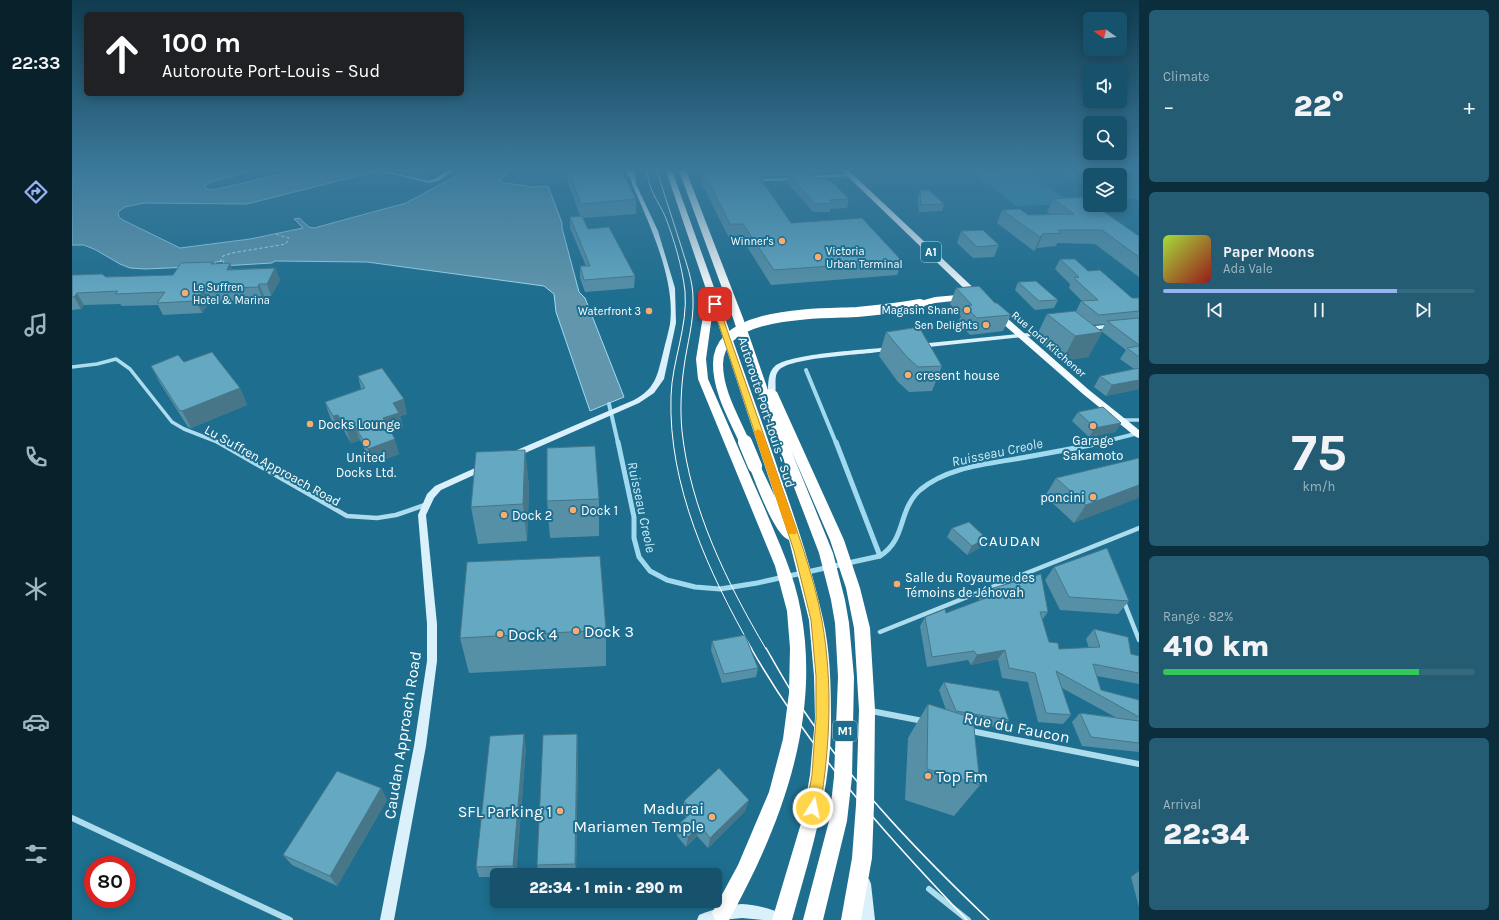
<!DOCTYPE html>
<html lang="en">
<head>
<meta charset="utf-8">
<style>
  body { margin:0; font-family:Karla,sans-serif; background:#235c73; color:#f1f3f6; height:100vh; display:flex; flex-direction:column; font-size:15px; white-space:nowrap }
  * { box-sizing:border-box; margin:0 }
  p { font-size:13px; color:#9eb6c1 }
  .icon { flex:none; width:22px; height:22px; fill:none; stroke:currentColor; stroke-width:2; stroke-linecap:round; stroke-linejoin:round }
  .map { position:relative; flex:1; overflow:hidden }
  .drawer { display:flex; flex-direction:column; gap:10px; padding:10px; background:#0c2d3b; width:360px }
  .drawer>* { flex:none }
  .top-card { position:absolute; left:12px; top:12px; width:380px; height:84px; border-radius:6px; box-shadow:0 2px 10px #0003; background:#202124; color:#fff; overflow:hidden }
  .needle { width:26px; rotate:284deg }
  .fabs { position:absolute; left:1011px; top:12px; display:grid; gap:8px }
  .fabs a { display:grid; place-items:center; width:44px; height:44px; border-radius:6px; background:#16526b; box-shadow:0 2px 10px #0003; font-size:20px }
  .speed { position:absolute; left:12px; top:856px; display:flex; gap:8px; font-size:20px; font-weight:700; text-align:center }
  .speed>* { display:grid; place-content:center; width:52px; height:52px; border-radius:50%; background:#16526b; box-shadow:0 2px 10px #0003; line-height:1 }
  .speed .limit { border:6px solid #d22; background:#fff; color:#111 }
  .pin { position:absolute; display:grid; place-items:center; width:34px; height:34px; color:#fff; margin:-17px; border-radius:8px; box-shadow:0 2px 6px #0006 }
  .me { position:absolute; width:44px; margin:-22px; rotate:10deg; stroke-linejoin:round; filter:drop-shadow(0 0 3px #0008) }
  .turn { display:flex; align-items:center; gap:14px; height:84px; padding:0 12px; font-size:18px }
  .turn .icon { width:52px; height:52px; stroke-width:2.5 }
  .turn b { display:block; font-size:28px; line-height:34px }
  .big { font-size:30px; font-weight:800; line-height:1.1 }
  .drawer .tile { flex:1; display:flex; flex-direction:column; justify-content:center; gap:6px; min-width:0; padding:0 14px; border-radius:6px; background:#235c73 }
  .drawer .dial { align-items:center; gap:0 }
  .dial b { font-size:52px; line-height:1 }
  .song { display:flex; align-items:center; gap:12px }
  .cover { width:48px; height:48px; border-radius:6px; background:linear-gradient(135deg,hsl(80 70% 55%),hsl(0 70% 35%)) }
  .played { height:4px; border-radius:2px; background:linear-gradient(90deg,#95b2f1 75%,#35697e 75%) }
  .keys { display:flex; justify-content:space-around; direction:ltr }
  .heat { display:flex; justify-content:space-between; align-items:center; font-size:22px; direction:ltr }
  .charge { height:6px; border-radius:3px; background:linear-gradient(90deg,#34c759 82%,#35697e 0) }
  .trip { position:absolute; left:418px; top:868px; width:232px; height:40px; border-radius:6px; background:#16526b; box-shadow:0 2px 10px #0003; font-weight:800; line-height:40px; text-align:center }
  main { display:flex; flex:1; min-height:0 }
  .dock { display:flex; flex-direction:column; width:72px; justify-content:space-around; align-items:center; background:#09212b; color:#9eb6c1 }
  .dock .icon { width:28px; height:28px }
  .dock .selected { color:#95b2f1 }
  .dock b { font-size:18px; color:#f1f3f6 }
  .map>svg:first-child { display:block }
</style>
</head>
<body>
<main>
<nav class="dock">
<b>22:33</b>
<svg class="icon selected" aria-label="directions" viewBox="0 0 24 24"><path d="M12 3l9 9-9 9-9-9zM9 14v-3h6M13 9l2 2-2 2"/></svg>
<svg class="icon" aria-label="music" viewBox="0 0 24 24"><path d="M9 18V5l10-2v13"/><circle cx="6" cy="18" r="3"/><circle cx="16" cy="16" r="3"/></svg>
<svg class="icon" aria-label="phone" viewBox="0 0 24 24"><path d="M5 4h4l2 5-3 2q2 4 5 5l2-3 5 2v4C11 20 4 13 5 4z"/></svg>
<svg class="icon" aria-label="climate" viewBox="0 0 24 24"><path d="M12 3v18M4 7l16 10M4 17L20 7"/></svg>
<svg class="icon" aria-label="car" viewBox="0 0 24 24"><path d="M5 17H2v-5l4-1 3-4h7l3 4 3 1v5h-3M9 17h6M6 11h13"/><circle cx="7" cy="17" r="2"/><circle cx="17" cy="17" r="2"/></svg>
<svg class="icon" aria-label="filters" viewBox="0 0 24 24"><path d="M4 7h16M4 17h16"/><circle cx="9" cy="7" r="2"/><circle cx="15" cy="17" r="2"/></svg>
</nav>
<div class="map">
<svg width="1067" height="920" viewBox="0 0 1067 920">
  <rect width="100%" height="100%" fill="#1e6e8f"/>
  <g fill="#2f88ab">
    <polygon points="982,168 1067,168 1067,199 1048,200 1048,175 1018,175 1018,190"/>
    <polygon points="951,169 1001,204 944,206 901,172"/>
  </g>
  <path fill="#6196ac" stroke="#a1daef" d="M0,168H189L136,183L133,187L134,189L140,190C194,179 247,159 301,172L175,204L72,203L53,207L46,212L47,217L51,220L108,248L178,239L231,228L222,219L227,218L237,227L242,228L334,203L399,168H441L427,182L462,187L476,186L490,223V228L507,292L513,298L552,397L518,411L484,312L482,294L472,286L295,262L203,261L200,263L150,266L152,261L144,262L140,266L73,269L58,268L48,264L24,250L12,245H0Z"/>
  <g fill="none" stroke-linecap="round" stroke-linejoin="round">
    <g stroke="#a1daef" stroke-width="4">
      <polyline points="734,370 764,443"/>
      <polyline points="537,404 546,443"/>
      <polyline points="1027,443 1067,433"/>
    </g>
    <g stroke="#a1daef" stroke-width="5">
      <path d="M546,442L562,517V538L567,557L578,571L595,580L623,587L648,589L685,583L808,556C835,539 825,511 848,490C875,467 915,464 949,458C977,453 1005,448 1033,442"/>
      <polyline points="764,442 808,556"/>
    </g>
    <polyline stroke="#caebf7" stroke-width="1" stroke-dasharray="3 2.5" stroke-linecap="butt" points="148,262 151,256 160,253 214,244 217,238 203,234"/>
    <g stroke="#addced" stroke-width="2.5">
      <polyline points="297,168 318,173"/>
      <polyline points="740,177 777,175"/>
      <polyline points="692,180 719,179"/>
    </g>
    <g stroke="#addced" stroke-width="3.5">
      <polyline points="0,367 25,364 44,359 58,369 100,422 112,429 148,443"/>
      <polyline points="1050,420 1067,420"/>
    </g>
    <g stroke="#addced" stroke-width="4.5">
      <polyline points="146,442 275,516 305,518 324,515 353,505"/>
      <polyline points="1052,602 1067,640"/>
      <polyline points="808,632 1067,528"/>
    </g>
    <g stroke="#addced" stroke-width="6">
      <polyline points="799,711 851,721"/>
      <polyline points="899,731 1067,764"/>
      <polyline points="0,818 218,920"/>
      <polyline points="857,889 896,920"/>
    </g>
    <g fill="#daf0fa" fill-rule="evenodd">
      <polygon points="380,168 386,168 366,181 357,183 316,173 318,172 357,181 362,179"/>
      <polygon points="487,168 518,168 516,169"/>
      <path d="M550,168H555L558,173V168H562L564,184L586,231L603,288L604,323L592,379L582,393L567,403L444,457H438L437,455L438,453L562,400C584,388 585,376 591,353C593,344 596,334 598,324C604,280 577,223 560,184L559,179Z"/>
      <polygon points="1042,324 1044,325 1044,327 1014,331 1011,329 1014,327"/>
      <polygon points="977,331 979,332 979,334 847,348 844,346 847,344"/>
      <path d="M818,347L820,348V350C798,355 721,356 707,370C701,376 705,387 703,394H697L696,392C696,383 696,372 703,366C720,353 794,350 818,347Z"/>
      <polygon points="412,464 415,465 416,467 415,469 369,490 362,498 354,515 365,624 365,661 354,746 322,920 308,920 342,746 355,661 355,624 346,515 355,494 363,486"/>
      <polygon points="792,877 797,879 799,884 803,920 789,920 785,884 787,879"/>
      <path d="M670,904C686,905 699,909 714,915L716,920H691L670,918L650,920H625L627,915C642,909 655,905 670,904Z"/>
    </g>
    <g fill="#f4fbff" fill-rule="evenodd">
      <polygon points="767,168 774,168 908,294 908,298 902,298"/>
      <polygon points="922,312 928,312 1017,390 1067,430 1067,438 1064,437 1011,394 922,316"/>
    </g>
    <g fill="#fff" fill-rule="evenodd">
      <path d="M593,168H599C631,256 662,343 693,431C714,493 737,555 751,619C758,650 759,684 759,716C760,788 739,852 720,920H700L730,820L738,775L743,718L742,676L737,620L717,540C702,535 683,481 677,466L679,463L683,462L687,463L703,497L641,308L634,359L636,379C655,422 674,466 693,509C707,543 723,576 729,612C749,720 709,826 657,920H643L640,913L666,865L697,792L711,739L717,693L718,648L715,611L703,566L626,379L624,359L631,316V294L635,292Z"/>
      <polygon points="606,168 613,168 671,318 696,390 700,389 705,392 772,540 788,588 798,628 803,710 802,805 800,858 789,920 769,920 780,858 784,805 787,710 782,628 774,588 758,540 719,450 761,553 773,600 777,623 782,677 780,777 775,821 751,920 731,920 757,821 762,777 766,677 763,623 759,600 747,553 682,382 661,318"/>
      <polygon points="896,294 899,295 901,297 899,299 863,303 848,307 843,304 845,302 863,297"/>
    </g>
    <g stroke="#fff" stroke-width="1">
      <path d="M574,168C576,178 578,188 583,197C586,203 590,209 593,216C602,239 610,266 613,291C616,327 600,361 599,396C596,486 637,573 680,649"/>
      <path d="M584,168C592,194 601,220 609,246C614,263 621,280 621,299C622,322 615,344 612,367C609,388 608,410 610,431C618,508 655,583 694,649"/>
    </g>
    <g stroke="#fff" stroke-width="1.5">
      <path d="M679,648C737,750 815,836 895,920"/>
      <path d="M694,648C706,669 718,691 732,711C784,788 850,856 917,920"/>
    </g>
    <path stroke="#fff" stroke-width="10" d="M673,443C662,418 646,392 646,364C646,310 748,314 785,312C806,310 827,308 848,304"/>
    <polyline stroke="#fff" stroke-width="14" points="673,442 683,466"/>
  </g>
  <g fill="#5690a7">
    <polygon points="324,168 365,168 347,177 324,171"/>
    <polygon points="491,168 548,168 564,199 564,214 511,218 516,229 563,276 562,288 513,292 508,278 508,266 514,266 498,228 498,217 508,216"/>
    <polygon points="641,168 766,168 765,173 735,175 777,199 775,208 758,209 758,212 741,212 714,181 715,176 692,177 689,179 688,179 719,223 830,261 825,275 699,285 669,237 657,238 630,184 631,171 642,171"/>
    <polygon points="848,190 872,204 870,211 847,212 846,198"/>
    <polygon points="981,199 1067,236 1067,277 1023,244 985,243 984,246 965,248 962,251 925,223 930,210 956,215 979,215 975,212"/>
    <polygon points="889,231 927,245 922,257 901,258 885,243"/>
    <polygon points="988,259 1016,271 1060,298 1067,298 1067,389 1034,396 1022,387 1028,376 1062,369 1048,359 1054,350 1029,331 1033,324 1021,325 1030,332 1016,357 990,361 963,339 975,314 1004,311 1009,301 1010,301 997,288 998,284 983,269"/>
    <polygon points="142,264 161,269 203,268 208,280 199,296 192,296 191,299 137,302 130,313 91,315 86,305 50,306 48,304 12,305 9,309 0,310 0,275 34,277 101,275"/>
    <polygon points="946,282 986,300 982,308 963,310 943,290"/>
    <polygon points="884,288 923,303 939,315 931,331 898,335 886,322 889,316 878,304"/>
    <polygon points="814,332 870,366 860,391 837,392 826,382 807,356"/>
    <polygon points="112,362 168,388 175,405 119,428 116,427 88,383 79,366"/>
    <polygon points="286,376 335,414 328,416 331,427 319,432 327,454 300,464 288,440 279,443 271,429 266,431 258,417 253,402 289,389"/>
    <polygon points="1006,412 1049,423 1043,432 1017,437 1000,421"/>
    <polygon points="453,450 457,487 455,541 406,544 399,507"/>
    <polygon points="1067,458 1002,523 973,496 984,478"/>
    <polygon points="527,499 527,536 478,538 475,501"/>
    <polygon points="880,528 909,547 895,555 875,537"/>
    <polygon points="982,567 1057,601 1046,614 988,610 973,580"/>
    <polygon points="911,591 976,612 970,620 977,642 987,649 1017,648 1014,639 1022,629 1059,654 1067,656 1067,684 1025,676 1029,690 1067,700 1067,752 1010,746 1000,722 1008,713 1043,717 990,688 999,715 991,724 966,722 956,682 930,678 926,659 899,665 896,660 855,667 848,626 853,617 874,613 906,601"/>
    <polygon points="534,630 534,666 397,673 388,638"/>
    <polygon points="640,641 686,668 684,677 650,683 639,650"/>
    <polygon points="872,682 937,720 930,728 901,723 908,785 882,816 833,800 836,738 856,704 874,710 867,690"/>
    <polygon points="505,734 506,746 504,874 467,875 465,865"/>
    <polygon points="454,747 444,875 425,875 425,877 407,877 404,867"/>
    <polygon points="309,788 315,800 265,886 220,865 211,855"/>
    <polygon points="677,800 673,811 636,848 625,836 614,847 605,836 606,825 615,818 610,812 612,801"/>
    <polygon points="1067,871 1067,907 1059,877"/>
  </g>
  <g fill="#467688">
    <polygon points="345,168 365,168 347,177"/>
    <polygon points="691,168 693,168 692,177 689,179"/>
    <polygon points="971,234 965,248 962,251 968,237"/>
    <polygon points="158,263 163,275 155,270"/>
    <polygon points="203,268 208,280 199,296 195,284"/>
    <polygon points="187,284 192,296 191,299 186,287"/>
    <polygon points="132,289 137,302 130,313 124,301"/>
    <polygon points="5,293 12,305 9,309 2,297"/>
    <polygon points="1030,332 1016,357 990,361 1003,336"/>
    <polygon points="1067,380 1067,389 1034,396 1040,385"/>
    <polygon points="168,388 175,405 119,428 110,411"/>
    <polygon points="332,399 335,414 328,416 331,427 315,433 311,418 321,403"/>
    <polygon points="266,415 271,429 266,431 261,416"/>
    <polygon points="1049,423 1043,432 1017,437 1023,428"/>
    <polygon points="283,426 288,440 279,443 274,429"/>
    <polygon points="323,439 327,454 300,464 296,449"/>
    <polygon points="453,450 457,487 455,541 451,504"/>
    <polygon points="1067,485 1067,498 1002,523 1014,505"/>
    <polygon points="914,538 909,547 895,555 900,546"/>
    <polygon points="933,650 926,659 899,665 905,655"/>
    <polygon points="452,734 454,747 444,875 441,866"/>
    <polygon points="505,734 506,746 504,874 503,864"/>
    <polygon points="309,788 315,800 265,886 258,876"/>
    <polygon points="677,800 673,811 636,848 638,838"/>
    <polygon points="628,825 625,836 614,847 616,837"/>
  </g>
  <g fill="#64a8c2" stroke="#467688">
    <polygon points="495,168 548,168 564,199 509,204"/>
    <polygon points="650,168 681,168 719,223 790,218 830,261 702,270 671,224 658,224 631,171 651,170"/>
    <polygon points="716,173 726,173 759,181 777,199 758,200 760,203 743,204"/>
    <polygon points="848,190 857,190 872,204 849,205"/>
    <polygon points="1011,197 1018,202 1018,205 1022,205 1067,236 1067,257 1030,230 986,230 990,233 971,234 968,237 930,210 948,209 956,215 1002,214 981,199"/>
    <polygon points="510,216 516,229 537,227 563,276 512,280 508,266 518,266 498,217"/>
    <polygon points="911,230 927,245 905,247 889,231"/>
    <polygon points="988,259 1003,259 1016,271 1028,270 1060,298 1067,298 1067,311 1027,315 1009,301 1026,300 1002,278 1007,277"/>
    <polygon points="141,262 139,264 158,263 155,270 203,268 195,284 187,284 186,287 132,289 124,301 85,303 93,292 43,294 46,291 5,293 2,297 0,297 0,275 30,274 34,277 101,275 109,263"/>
    <polygon points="964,281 986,300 967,301 946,282"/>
    <polygon points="907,286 923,303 925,303 939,315 905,318 893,306 900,305 884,288"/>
    <polygon points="1003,311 1030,332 1003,336 975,314"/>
    <polygon points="1067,318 1067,345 1035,321"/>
    <polygon points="847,327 870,366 846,367 835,357 814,332"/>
    <polygon points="1067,346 1067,357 1055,348"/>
    <polygon points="140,352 168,388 110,411 107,410 79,366 106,355 112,362"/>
    <polygon points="310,368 332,399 321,403 327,413 311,418 323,439 296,449 283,426 274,429 266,415 261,416 253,402 293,388 286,376"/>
    <polygon points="1067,368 1067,380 1040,385 1028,376"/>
    <polygon points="1031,407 1049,423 1023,428 1006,412"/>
    <polygon points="523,446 527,499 475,501 475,448"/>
    <polygon points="453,450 451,504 399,507 404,452"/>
    <polygon points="1067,458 1067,485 1014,505 984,478"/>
    <polygon points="897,522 914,538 900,546 880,528"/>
    <polygon points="1035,548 1057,601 997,597 982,567"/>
    <polygon points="528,556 534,630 388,638 395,562"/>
    <polygon points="969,574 976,612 968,612 977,642 986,643 987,649 1028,647 1022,629 1056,637 1059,654 1067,656 1067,673 1021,664 1029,690 1067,700 1067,717 984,671 999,715 974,713 963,673 937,668 933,650 905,655 902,651 860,657 853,617 873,609 874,613 914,598 911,591"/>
    <polygon points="673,635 686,668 652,674 640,641"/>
    <polygon points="872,682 927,691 937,720 884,711"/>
    <polygon points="856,704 901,718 908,785 855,769"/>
    <polygon points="1008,713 1067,721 1067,743 1019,737"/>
    <polygon points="452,734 441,866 404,867 418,736"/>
    <polygon points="505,734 503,864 465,865 471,735"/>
    <polygon points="647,768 677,800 638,838 628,825 616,837 606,825 621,811 612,801"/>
    <polygon points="265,771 309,788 258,876 211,855"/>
  </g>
  <linearGradient id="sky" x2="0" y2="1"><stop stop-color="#103c4f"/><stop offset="0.57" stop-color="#3b799b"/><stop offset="1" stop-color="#3b799b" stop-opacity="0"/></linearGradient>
  <rect width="1067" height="297" fill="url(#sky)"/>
  <path fill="#ffd54a" stroke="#a68a30" d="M643,302L646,304C667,364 688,424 709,485C724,528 742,575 750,621C761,683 758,746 748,808L746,813L741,815L736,813L734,808L740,775L744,718V676L739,620L722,551L640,304Z"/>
  <polygon fill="#f59e0b" points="686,429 690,432 725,531 724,534 716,534 682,432"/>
  <g fill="#fbab6d" stroke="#1e6e8f" stroke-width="1.5">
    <circle cx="710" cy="241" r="4"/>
    <circle cx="746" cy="257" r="4"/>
    <circle cx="113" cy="293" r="4"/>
    <circle cx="895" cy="310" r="4"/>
    <circle cx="577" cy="311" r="4"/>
    <circle cx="914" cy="325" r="4"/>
    <circle cx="836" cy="375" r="4"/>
    <circle cx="238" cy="424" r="4"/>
    <circle cx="1021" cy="426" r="4"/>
    <circle cx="294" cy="443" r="4"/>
    <circle cx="1021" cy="497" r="4"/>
    <circle cx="501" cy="510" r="4"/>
    <circle cx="432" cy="515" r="4"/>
    <circle cx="825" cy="584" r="4"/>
    <circle cx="504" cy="631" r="4"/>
    <circle cx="428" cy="634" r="4"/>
    <circle cx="856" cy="776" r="4"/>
    <circle cx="488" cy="811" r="4"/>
    <circle cx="640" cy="817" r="4"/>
  </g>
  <g text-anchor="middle" stroke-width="4" stroke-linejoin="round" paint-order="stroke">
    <g font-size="11" fill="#fff" stroke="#1e6e8f" text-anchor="end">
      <text x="702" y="245">Winner's</text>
      <text x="754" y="255" text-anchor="start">Victoria<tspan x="754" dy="13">Urban Terminal</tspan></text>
      <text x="121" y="291" text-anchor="start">Le Suffren<tspan x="121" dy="13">Hotel &amp; Marina</tspan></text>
      <text x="887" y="314">Magasin Shane</text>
      <text x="569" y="315">Waterfront 3</text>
      <text x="906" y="329">Sen Delights</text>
    </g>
    <g font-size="11" fill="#fff" stroke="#1e6e8f">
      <text transform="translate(977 344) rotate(41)" y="4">Rue Lord Kitchener</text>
    </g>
    <g fill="#1e6e8f" stroke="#bcd4dd" stroke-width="1">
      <rect x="849" y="242" width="20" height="20" rx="3"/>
      <rect x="761" y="721" width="24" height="20" rx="3"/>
    </g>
    <g font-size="12" font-weight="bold" fill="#fff">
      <text x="859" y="256">A1</text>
      <text x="773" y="735">M1</text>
    </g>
    <g font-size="13" fill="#fff" stroke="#1e6e8f" text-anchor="start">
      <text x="844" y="380">cresent house</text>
      <text x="246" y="429">Docks Lounge</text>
      <text x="1021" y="445" text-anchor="middle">Garage<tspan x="1021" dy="15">Sakamoto</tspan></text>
      <text x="294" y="462" text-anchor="middle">United<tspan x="294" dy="15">Docks Ltd.</tspan></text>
      <text x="1013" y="502" text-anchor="end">poncini</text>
      <text x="509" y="515">Dock 1</text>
      <text x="440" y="520">Dock 2</text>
      <text x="833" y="582">Salle du Royaume des<tspan x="833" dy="15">Témoins de Jéhovah</tspan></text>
    </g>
    <g font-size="13" fill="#fff" stroke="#1e6e8f">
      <text transform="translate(695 412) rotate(72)" y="5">Autoroute Port-Louis – Sud</text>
      <text transform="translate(201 465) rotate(29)" y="5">Lu Suffren Approach Road</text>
    </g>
    <g font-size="14" font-style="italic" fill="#caebf7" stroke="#1e6e8f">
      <text transform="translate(925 452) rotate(-12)" y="5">Ruisseau Creole</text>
      <text transform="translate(570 507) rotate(78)" y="5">Ruisseau Creole</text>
    </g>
    <g font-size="15" letter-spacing="1" fill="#fff" stroke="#1e6e8f">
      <text x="938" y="546">CAUDAN</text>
    </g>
    <g font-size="16" fill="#fff" stroke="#1e6e8f" text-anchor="start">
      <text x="512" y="637">Dock 3</text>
      <text x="436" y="640">Dock 4</text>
      <text x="864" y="782">Top Fm</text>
      <text x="632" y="814" text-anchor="end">Madurai<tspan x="632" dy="18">Mariamen Temple</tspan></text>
      <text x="480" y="817" text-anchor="end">SFL Parking 1</text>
    </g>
    <g font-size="16" fill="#fff" stroke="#1e6e8f">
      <text transform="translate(945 727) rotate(11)" y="6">Rue du Faucon</text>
      <text transform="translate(330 735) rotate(-81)" y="6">Caudan Approach Road</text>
    </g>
  </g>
</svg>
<div class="fabs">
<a><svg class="needle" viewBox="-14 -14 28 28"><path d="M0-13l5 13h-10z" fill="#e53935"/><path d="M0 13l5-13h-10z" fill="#9eb6c1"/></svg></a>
<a><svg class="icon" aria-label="sound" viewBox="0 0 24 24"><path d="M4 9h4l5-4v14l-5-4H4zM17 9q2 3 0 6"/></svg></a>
<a><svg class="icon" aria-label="search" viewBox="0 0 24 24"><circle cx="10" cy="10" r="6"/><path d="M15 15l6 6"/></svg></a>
<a><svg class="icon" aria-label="layers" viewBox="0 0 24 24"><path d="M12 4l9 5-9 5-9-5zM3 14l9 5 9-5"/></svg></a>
</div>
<div class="speed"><div class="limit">80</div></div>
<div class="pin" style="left:643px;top:304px;background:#d93025"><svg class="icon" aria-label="arrive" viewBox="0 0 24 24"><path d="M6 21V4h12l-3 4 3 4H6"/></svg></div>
<svg class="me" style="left:741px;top:808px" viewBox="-20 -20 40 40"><circle r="17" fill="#ffd54a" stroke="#fff" stroke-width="3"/><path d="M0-11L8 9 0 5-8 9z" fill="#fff"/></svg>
<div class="trip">22:34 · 1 min · 290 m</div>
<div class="top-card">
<div class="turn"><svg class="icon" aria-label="ahead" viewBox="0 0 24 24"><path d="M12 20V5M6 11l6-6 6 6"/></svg><div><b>100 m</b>Autoroute Port-Louis – Sud</div></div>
</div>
</div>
<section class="drawer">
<div class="tile"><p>Climate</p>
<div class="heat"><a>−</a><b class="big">22°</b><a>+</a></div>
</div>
<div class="tile">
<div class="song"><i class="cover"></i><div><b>Paper Moons</b><p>Ada Vale</p></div></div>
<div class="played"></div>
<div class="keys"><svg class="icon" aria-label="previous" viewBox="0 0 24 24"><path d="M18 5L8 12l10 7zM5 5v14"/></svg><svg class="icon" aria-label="pause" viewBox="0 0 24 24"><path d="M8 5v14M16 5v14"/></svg><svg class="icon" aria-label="next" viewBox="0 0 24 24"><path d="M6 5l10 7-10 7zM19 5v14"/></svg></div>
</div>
<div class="tile dial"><b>75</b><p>km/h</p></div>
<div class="tile"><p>Range · 82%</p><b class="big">410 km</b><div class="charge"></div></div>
<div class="tile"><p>Arrival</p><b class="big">22:34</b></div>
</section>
</main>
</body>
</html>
